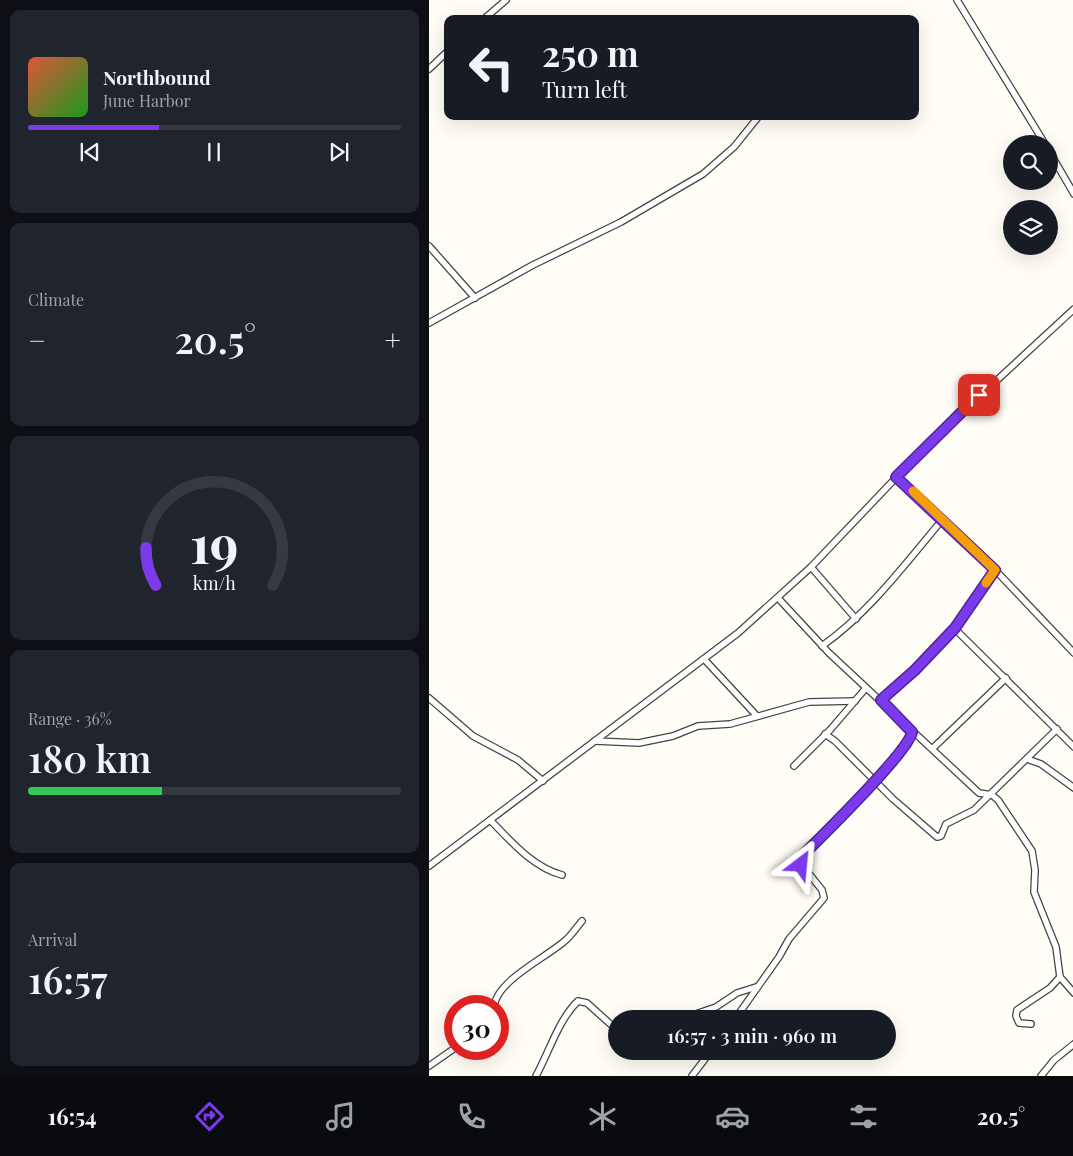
<!DOCTYPE html>
<html lang="en">
<head>
<meta charset="utf-8">
<style>
  body { margin:0; font-family:"Playfair Display",serif; background:#20242c; color:#f1f3f6; height:100vh; display:flex; flex-direction:column; font-size:19px; white-space:nowrap }
  * { box-sizing:border-box; margin:0 }
  p { font-size:16px; color:#9ea1a6 }
  .icon { flex:none; width:28px; height:28px; fill:none; stroke:currentColor; stroke-width:2; stroke-linecap:round; stroke-linejoin:round }
  .map { position:relative; flex:1; overflow:hidden }
  .details { display:flex; flex-direction:column; gap:10px; padding:10px; background:#0d0f14; width:429px }
  .details>* { flex:none }
  .hud { position:absolute; left:15px; top:15px; width:475px; height:105px; border-radius:10px; box-shadow:0 5px 20px #0002; background:#171b24; color:#f1f3f6; overflow:hidden }
  .fabs { position:absolute; left:574px; top:135px; display:grid; gap:10px }
  .fabs a { display:grid; place-items:center; width:55px; height:55px; border-radius:50%; background:#171b24; box-shadow:0 5px 20px #0002; font-size:25px }
  .speed { position:absolute; left:15px; top:995px; display:flex; gap:10px; font-size:25px; font-weight:700; text-align:center }
  .speed>* { display:grid; place-content:center; width:65px; height:65px; border-radius:50%; background:#171b24; box-shadow:0 5px 20px #0002; line-height:1 }
  .speed .limit { border:8px solid #d22; background:#fff; color:#111 }
  .pin { position:absolute; display:grid; place-items:center; width:42px; height:42px; color:#fff; margin:-21px; border-radius:10px; box-shadow:0 2px 8px #0006 }
  .me { position:absolute; width:55px; margin:-28px; rotate:29deg; stroke-linejoin:round; filter:drop-shadow(0 0 4px #0008) }
  .turn { display:flex; align-items:center; gap:18px; height:105px; padding:0 15px; font-size:22px }
  .turn .icon { width:65px; height:65px; stroke-width:2.5 }
  .turn b { display:block; font-size:35px; line-height:42px }
  .big { font-size:38px; font-weight:600; line-height:1.1 }
  .details .card { flex:1; display:flex; flex-direction:column; justify-content:center; gap:8px; min-width:0; padding:0 18px; border-radius:10px; background:#20242c }
  .details .dial { align-items:center; gap:0 }
  .dial svg { height:130px; overflow:visible; fill:none; stroke:#363941; stroke-width:7; stroke-linecap:round; text-anchor:middle }
  .dial text { fill:#f1f3f6; stroke:none }
  .song { display:flex; align-items:center; gap:15px }
  .cover { width:60px; height:60px; border-radius:8px; background:linear-gradient(135deg,hsl(10 70% 55%),hsl(120 70% 35%)) }
  .played { height:5px; border-radius:2px; background:linear-gradient(90deg,#7c3aed 35%,#363941 35%) }
  .keys { display:flex; justify-content:space-around; direction:ltr }
  .heat { display:flex; justify-content:space-between; align-items:center; font-size:28px; direction:ltr }
  .charge { height:8px; border-radius:4px; background:linear-gradient(90deg,#34c759 36%,#363941 0) }
  .trip { position:absolute; left:179px; top:1010px; width:288px; height:50px; border-radius:25px; background:#171b24; box-shadow:0 5px 20px #0002; font-weight:600; line-height:50px; text-align:center }
  .tabs { display:flex; height:80px; justify-content:space-around; align-items:center; background:#090b0e; color:#9ea1a6 }
  .tabs .icon { width:35px; height:35px }
  .tabs .on { color:#7c3aed }
  .tabs b { font-size:22px; color:#f1f3f6 }
  main { display:flex; flex:1; min-height:0 }
  .map>svg:first-child { display:block }
</style>
</head>
<body>
<main>
<section class="details">
<div class="card">
<div class="song"><i class="cover"></i><div><b>Northbound</b><p>June Harbor</p></div></div>
<div class="played"></div>
<div class="keys"><svg class="icon" aria-label="previous" viewBox="0 0 24 24"><path d="M18 5L8 12l10 7zM5 5v14"/></svg><svg class="icon" aria-label="pause" viewBox="0 0 24 24"><path d="M8 5v14M16 5v14"/></svg><svg class="icon" aria-label="next" viewBox="0 0 24 24"><path d="M6 5l10 7-10 7zM19 5v14"/></svg></div>
</div>
<div class="card"><p>Climate</p>
<div class="heat"><a>−</a><b class="big">20.5°</b><a>+</a></div>
</div>
<div class="card dial"><svg viewBox="0 0 100 80">
<path d="M14 69A42 42 0 1 1 86 69"/>
<path d="M14 69A42 42 0 0 1 8 46" stroke="#7c3aed"/>
<text x="50" y="56" font-size="32" font-weight="700">19</text>
<text x="50" y="72" font-size="11">km/h</text>
</svg></div>
<div class="card"><p>Range · 36%</p><b class="big">180 km</b><div class="charge"></div></div>
<div class="card"><p>Arrival</p><b class="big">16:57</b></div>
</section>
<div class="map">
<svg width="645" height="1076" viewBox="0 0 645 1076">
  <rect width="100%" height="100%" fill="#fffdf5"/>
  <g fill="none" stroke-linecap="round" stroke-linejoin="round">
    <defs>
      <g id="street">
        <polyline points="528,0 616,144"/>
        <polyline points="55,19 77,0"/>
        <polyline points="0,69 19,51"/>
        <polyline points="620,151 645,194"/>
        <polyline points="0,246 46,298"/>
        <polyline points="0,323 104,265 192,222 274,174 305,147 330,116"/>
        <polyline points="467,477 552,555 645,653"/>
        <polyline points="382,567 427,619"/>
        <polyline points="349,598 400,653 550,793 563,795 569,800 603,851 606,870 605,892 627,947 631,977 645,993"/>
        <polyline points="525,628 645,747"/>
        <path d="M393,646C441,612 476,564 514,519"/>
        <polyline points="275,659 327,715"/>
        <polyline points="0,698 44,736 89,760 114,781"/>
        <polyline points="452,700 486,670 525,628 566,570"/>
        <polyline points="396,734 406,741 464,799 508,837 512,836 517,824 545,810 628,729"/>
        <polyline points="166,741 210,743 244,736 269,726 301,724 380,702 426,701"/>
        <polyline points="504,748 577,678"/>
        <polyline points="598,759 612,764 645,788"/>
        <polyline points="365,766 401,730 437,688"/>
        <path d="M61,820C82,841 103,867 133,875"/>
        <polyline points="0,866 309,633 382,567 502,441 645,309"/>
        <path d="M65,1006C69,979 119,957 138,939C143,934 148,927 153,921"/>
        <polyline points="252,1019 287,1007 308,993 327,987"/>
        <polyline points="306,1019 350,957 360,939 395,898 393,890 373,865 373,856 467,757 479,744 483,732"/>
        <polyline points="602,1024 590,1023 587,1016 588,1010 621,988 631,977"/>
        <polyline points="0,1066 26,1048"/>
        <path d="M107,1076C120,1052 130,1019 149,1001L158,1003L188,1030"/>
        <polyline points="263,1076 282,1051"/>
        <polyline points="612,1076 625,1060 645,1044"/>
      </g>
    </defs>
    <use href="#street" stroke="#444" stroke-width="8"/>
    <use href="#street" stroke="#fff" stroke-width="5.5"/>
  </g>
  <g fill="none" stroke-linecap="round" stroke-linejoin="round">
    <defs>
      <path id="route" d="M372,865L373,856C393,836 480,751 483,732L452,700L486,670L526,628L566,570L467,477L550,395"/>
    </defs>
    <use href="#route" stroke="#51269a" stroke-width="12"/>
    <use href="#route" stroke="#7c3aed" stroke-width="9"/>
    <polyline stroke="#f59e0b" stroke-width="9" points="484,491 566,570 557,583"/>
  </g>
</svg>
<div class="fabs">
<a><svg class="icon" aria-label="search" viewBox="0 0 24 24"><circle cx="10" cy="10" r="6"/><path d="M15 15l6 6"/></svg></a>
<a><svg class="icon" aria-label="layers" viewBox="0 0 24 24"><path d="M12 4l9 5-9 5-9-5zM3 14l9 5 9-5"/></svg></a>
</div>
<div class="speed"><div class="limit">30</div></div>
<div class="pin" style="left:550px;top:395px;background:#d93025"><svg class="icon" aria-label="arrive" viewBox="0 0 24 24"><path d="M6 21V4h12l-3 4 3 4H6"/></svg></div>
<svg class="me" style="left:372px;top:865px" viewBox="-20 -20 40 40"><path d="M0-17L14 15 0 8-14 15z" fill="#7c3aed" stroke="#fff" stroke-width="4"/></svg>
<div class="trip">16:57 · 3 min · 960 m</div>
<div class="hud">
<div class="turn"><svg class="icon" aria-label="left" viewBox="0 0 24 24"><path d="M17 20v-9H6M10 6l-5 5 5 5"/></svg><div><b>250 m</b>Turn left</div></div>
</div>
</div>
</main>
<nav class="tabs">
<b>16:54</b>
<svg class="icon on" aria-label="directions" viewBox="0 0 24 24"><path d="M12 3l9 9-9 9-9-9zM9 14v-3h6M13 9l2 2-2 2"/></svg>
<svg class="icon" aria-label="music" viewBox="0 0 24 24"><path d="M9 18V5l10-2v13"/><circle cx="6" cy="18" r="3"/><circle cx="16" cy="16" r="3"/></svg>
<svg class="icon" aria-label="phone" viewBox="0 0 24 24"><path d="M5 4h4l2 5-3 2q2 4 5 5l2-3 5 2v4C11 20 4 13 5 4z"/></svg>
<svg class="icon" aria-label="climate" viewBox="0 0 24 24"><path d="M12 3v18M4 7l16 10M4 17L20 7"/></svg>
<svg class="icon" aria-label="car" viewBox="0 0 24 24"><path d="M5 17H2v-5l4-1 3-4h7l3 4 3 1v5h-3M9 17h6M6 11h13"/><circle cx="7" cy="17" r="2"/><circle cx="17" cy="17" r="2"/></svg>
<svg class="icon" aria-label="filters" viewBox="0 0 24 24"><path d="M4 7h16M4 17h16"/><circle cx="9" cy="7" r="2"/><circle cx="15" cy="17" r="2"/></svg>
<b>20.5°</b>
</nav>
</body>
</html>
